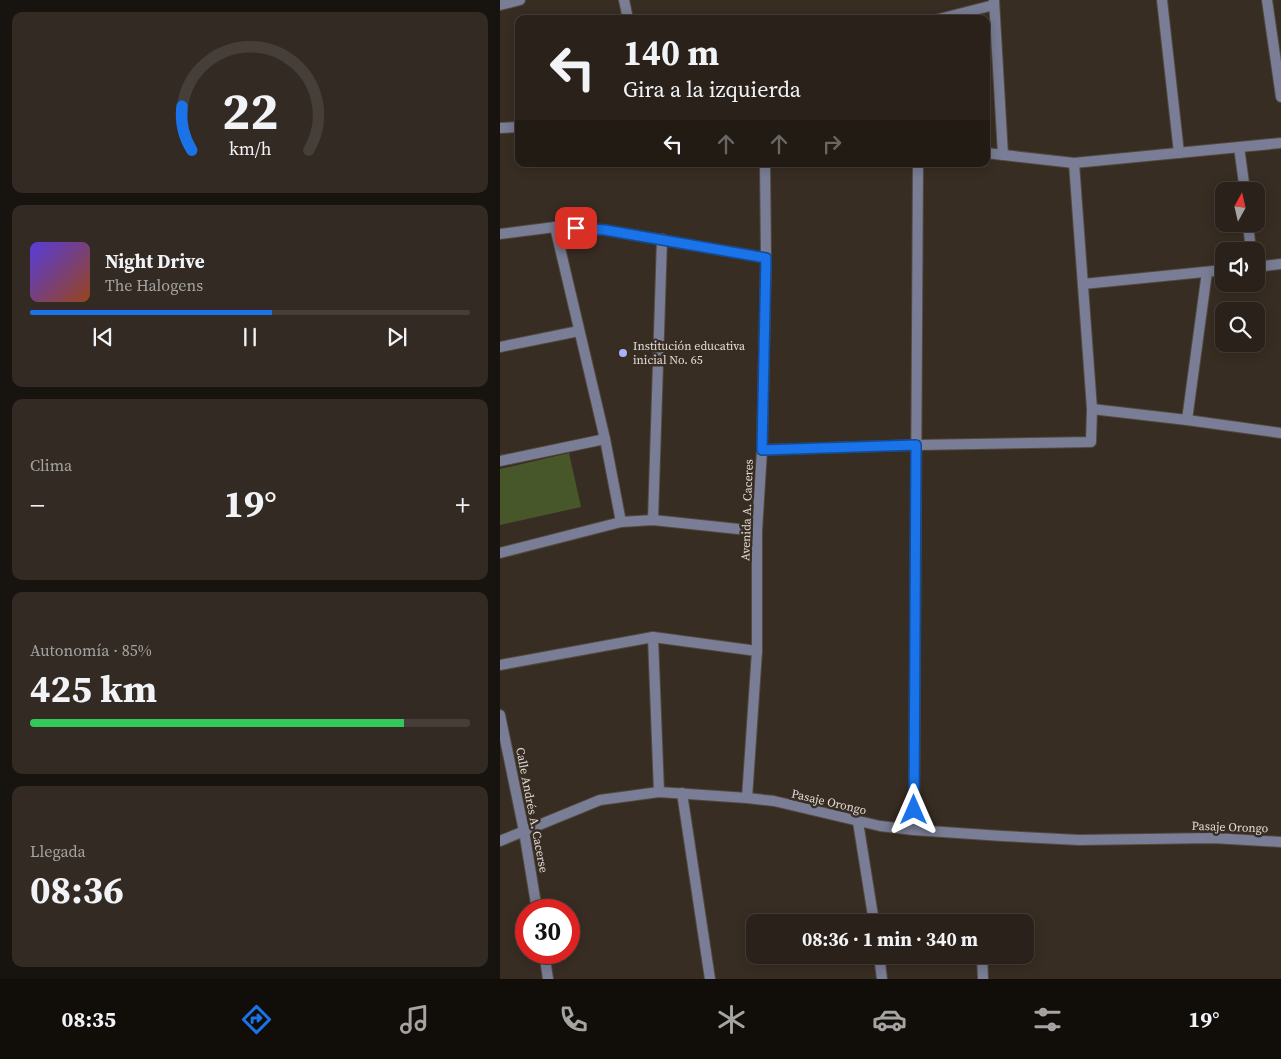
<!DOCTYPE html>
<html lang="es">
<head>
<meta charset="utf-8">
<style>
  body { margin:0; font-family:"Source Serif 4",serif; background:#322a23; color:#f1f3f6; height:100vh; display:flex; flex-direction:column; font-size:19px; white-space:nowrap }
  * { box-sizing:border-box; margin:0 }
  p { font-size:16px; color:#a5a4a2 }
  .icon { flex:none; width:28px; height:28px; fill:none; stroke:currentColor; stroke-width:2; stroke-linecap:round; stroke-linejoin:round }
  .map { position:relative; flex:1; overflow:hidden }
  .details { display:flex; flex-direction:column; gap:12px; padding:12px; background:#17130e; width:500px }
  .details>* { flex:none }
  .top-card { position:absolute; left:15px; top:15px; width:475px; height:152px; border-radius:10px; box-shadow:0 2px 12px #0003,0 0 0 1px #463f39; background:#2a221a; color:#f1f3f6; overflow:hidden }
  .needle { width:32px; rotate:8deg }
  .buttons { position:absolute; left:715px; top:182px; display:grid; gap:10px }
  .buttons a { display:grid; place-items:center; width:50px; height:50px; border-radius:10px; background:#2a221a; box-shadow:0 2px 12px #0003,0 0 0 1px #463f39; font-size:25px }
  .speed { position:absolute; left:15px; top:899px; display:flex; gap:10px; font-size:25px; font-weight:700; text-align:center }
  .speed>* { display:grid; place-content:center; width:65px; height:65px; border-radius:50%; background:#2a221a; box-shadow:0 2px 12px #0003,0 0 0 1px #463f39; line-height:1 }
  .speed .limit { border:8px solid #d22; background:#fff; color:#111 }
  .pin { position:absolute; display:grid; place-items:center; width:42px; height:42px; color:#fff; margin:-21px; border-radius:10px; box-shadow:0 2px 8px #0006 }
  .me { position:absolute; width:55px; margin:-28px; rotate:0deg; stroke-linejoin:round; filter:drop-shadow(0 0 4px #0008) }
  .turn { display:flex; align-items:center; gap:18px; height:105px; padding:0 25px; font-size:22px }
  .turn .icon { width:65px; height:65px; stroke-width:2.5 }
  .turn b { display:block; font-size:35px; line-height:42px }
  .lanes { display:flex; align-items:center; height:48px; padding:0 25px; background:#0003; justify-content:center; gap:25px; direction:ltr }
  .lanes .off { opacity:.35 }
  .big { font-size:38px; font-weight:700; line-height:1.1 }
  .details .card { flex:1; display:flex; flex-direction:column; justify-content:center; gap:8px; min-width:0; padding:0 18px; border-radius:10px; background:#322a23 }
  .details .dial { align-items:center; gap:0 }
  .dial svg { height:130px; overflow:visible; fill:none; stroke:#463f39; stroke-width:7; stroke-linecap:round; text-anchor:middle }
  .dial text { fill:#f1f3f6; stroke:none }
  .song { display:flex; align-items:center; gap:15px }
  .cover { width:60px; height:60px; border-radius:8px; background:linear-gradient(135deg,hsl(250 70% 55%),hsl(20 70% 35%)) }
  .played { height:5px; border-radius:2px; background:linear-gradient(90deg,#1a73e8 55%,#463f39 55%) }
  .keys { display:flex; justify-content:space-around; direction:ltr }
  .heat { display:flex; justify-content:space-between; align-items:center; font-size:28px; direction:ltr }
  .charge { height:8px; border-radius:4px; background:linear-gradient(90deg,#34c759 85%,#463f39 0) }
  .trip { position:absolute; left:246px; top:914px; width:288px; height:50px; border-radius:10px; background:#2a221a; box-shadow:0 2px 12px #0003,0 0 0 1px #463f39; font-weight:700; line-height:50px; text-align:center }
  .dock { display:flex; height:80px; justify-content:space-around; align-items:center; background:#110e0a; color:#a5a4a2 }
  .dock .icon { width:35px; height:35px }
  .dock .current { color:#1a73e8 }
  .dock b { font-size:22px; color:#f1f3f6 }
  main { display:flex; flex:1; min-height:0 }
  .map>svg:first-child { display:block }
</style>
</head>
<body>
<main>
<section class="details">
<div class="card dial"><svg viewBox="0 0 100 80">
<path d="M14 69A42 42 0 1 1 86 69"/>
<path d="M14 69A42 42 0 0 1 8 42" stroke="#1a73e8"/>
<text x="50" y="56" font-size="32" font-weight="700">22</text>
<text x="50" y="72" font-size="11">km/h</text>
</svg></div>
<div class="card">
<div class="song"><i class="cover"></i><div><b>Night Drive</b><p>The Halogens</p></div></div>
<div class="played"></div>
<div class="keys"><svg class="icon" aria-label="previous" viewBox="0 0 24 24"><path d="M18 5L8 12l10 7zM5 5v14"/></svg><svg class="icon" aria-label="pause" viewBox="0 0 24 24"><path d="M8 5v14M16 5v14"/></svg><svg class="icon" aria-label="next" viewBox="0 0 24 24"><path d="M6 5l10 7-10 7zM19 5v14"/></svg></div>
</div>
<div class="card"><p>Clima</p>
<div class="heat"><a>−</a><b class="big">19°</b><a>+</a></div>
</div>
<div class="card"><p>Autonomía · 85%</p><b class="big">425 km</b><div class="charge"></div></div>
<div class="card"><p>Llegada</p><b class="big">08:36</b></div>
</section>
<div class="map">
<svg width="781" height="979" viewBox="0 0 781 979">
  <rect width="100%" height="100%" fill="#382d23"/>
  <polygon fill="#485729" points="69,453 81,507 0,525 0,469"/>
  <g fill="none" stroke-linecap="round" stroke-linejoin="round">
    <defs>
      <g id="minor">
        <polyline points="124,0 128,19"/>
        <polyline points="494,0 503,155"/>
        <polyline points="662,0 679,153"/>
        <polyline points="767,0 781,97"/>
        <polyline points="0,5 20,0"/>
        <polyline points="439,19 494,5"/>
        <polyline points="0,128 19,127"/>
        <polyline points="739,147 745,191"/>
        <polyline points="486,153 574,163 781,143"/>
        <polyline points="748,224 751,251"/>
        <polyline points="55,227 105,439 121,522"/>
        <polyline points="0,234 55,227 105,230 266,258"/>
        <polyline points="756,267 781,264"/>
        <polyline points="583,284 724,270"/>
        <polyline points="0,347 79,331"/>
        <polyline points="592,409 687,420 781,433"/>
        <polyline points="687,420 707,272"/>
        <polyline points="262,450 417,445 591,442 592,409 574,163"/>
        <polyline points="0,461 105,439"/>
        <polyline points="153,520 162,239"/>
        <polyline points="0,553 121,522 153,520 257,531"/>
        <polyline points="153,637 159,792"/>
        <polyline points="0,665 153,637 257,651"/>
        <polyline points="0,715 24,831 37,910"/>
        <polyline points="182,793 210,979"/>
        <polyline points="247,798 257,651 257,531 262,450 266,258 265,164"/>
        <polyline points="358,822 374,922"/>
        <polyline points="414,830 418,164"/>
        <polyline points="0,841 100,800 159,792 247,798 274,801 380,826 414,830 502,836 579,840 713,838 781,842"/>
        <polyline points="44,952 48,979"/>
        <polyline points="379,955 382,979"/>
        <polyline points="482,955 483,979"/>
      </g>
    </defs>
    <use href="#minor" stroke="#53493f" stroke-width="12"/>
    <use href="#minor" stroke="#797d95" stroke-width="10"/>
  </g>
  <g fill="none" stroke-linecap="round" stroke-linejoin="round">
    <defs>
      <polyline id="route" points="76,228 105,230 266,258 262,450 416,445 414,810"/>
    </defs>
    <use href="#route" stroke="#114b97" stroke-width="12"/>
    <use href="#route" stroke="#1a73e8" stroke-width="9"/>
  </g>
  <circle fill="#aab0fb" stroke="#382d23" stroke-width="2" cx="123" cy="353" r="5"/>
  <g text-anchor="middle" stroke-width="5" stroke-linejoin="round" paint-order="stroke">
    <g font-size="12" fill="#e2dbd5" stroke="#382d23" text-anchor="start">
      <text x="133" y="350">Institución educativa<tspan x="133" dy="14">inicial No. 65</tspan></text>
    </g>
    <g font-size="12" fill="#e2dbd5" stroke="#382d23">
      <text transform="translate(247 510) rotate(-88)" y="4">Avenida A. Caceres</text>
      <text transform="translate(329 802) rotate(13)" y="4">Pasaje Orongo</text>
      <text transform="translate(32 810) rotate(79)" y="4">Calle Andrés A. Cacerse</text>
      <text transform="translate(730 827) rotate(2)" y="4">Pasaje Orongo</text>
    </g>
  </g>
</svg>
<div class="buttons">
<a><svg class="needle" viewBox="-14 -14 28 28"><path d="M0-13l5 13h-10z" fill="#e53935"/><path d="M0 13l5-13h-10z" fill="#a5a4a2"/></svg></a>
<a><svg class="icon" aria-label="sound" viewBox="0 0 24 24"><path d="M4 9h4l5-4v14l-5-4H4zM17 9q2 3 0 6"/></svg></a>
<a><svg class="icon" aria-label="search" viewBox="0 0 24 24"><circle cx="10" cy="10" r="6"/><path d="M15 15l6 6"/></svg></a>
</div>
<div class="speed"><div class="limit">30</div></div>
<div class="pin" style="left:76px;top:228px;background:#d93025"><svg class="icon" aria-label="arrive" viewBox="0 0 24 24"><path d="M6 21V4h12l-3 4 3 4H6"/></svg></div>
<svg class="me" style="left:414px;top:810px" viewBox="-20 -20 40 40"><path d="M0-17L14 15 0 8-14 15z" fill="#1a73e8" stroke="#fff" stroke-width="4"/></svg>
<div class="trip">08:36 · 1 min · 340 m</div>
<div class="top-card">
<div class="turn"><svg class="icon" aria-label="left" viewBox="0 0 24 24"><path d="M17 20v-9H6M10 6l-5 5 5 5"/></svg><div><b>140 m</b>Gira a la izquierda</div></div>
<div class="lanes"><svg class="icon" aria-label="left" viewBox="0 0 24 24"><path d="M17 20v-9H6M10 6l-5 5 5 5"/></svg><svg class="icon off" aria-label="ahead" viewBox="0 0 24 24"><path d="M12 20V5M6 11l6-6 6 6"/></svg><svg class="icon off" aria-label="ahead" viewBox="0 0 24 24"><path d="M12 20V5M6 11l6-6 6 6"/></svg><svg class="icon off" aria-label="right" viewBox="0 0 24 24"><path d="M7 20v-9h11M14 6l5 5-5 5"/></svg></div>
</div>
</div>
</main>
<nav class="dock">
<b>08:35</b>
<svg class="icon current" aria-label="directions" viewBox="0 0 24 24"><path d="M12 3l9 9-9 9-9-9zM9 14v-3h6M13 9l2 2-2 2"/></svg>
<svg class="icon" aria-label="music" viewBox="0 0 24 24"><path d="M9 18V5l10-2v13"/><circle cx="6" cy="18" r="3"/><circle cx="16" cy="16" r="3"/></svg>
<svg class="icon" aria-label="phone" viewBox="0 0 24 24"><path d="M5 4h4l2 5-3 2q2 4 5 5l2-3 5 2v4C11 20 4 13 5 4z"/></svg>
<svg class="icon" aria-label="climate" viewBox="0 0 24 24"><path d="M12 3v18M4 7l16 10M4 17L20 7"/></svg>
<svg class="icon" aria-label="car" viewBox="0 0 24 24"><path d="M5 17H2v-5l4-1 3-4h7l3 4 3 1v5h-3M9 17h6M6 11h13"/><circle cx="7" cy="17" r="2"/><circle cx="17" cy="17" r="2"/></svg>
<svg class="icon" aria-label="filters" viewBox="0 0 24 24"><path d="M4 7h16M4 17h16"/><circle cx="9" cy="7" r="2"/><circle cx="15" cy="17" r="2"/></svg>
<b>19°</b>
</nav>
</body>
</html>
